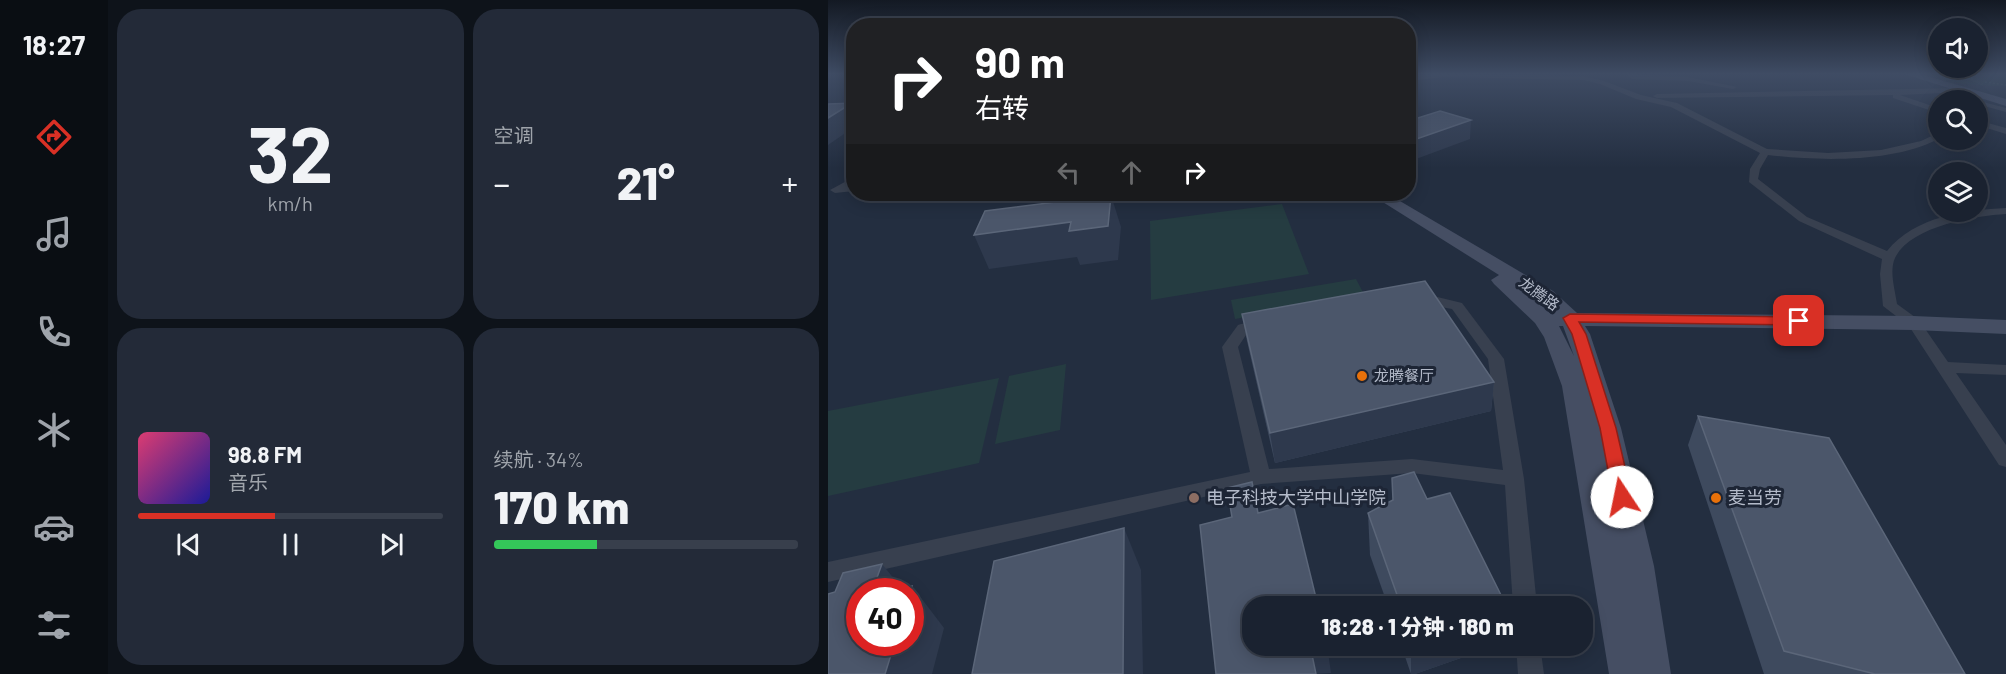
<!DOCTYPE html>
<html lang="zh">
<head>
<meta charset="utf-8">
<style>
  body { margin:0; font-family:Barlow,"Noto Sans SC",sans-serif; background:#232a38; color:#f1f3f6; height:100vh; display:flex; flex-direction:column; font-size:22px; white-space:nowrap }
  * { box-sizing:border-box; margin:0 }
  p { font-size:20px; color:#9fa4ab }
  .icon { flex:none; width:33px; height:33px; fill:none; stroke:currentColor; stroke-width:2; stroke-linecap:round; stroke-linejoin:round }
  .map { position:relative; flex:1; overflow:hidden }
  .drawer { display:flex; flex-direction:column; gap:9px; padding:9px; background:#0e131a; width:720px }
  .drawer>* { flex:none }
  .guide { position:absolute; left:18px; top:18px; width:570px; height:183px; border-radius:24px; box-shadow:0 3px 15px #0003,0 0 0 2px #383f4c; background:#202124; color:#fff; overflow:hidden }
  .controls { position:absolute; left:1100px; top:18px; display:grid; gap:12px }
  .controls a { display:grid; place-items:center; width:60px; height:60px; border-radius:50%; background:#1a2230; box-shadow:0 3px 15px #0003,0 0 0 2px #383f4c; font-size:30px }
  .speed { position:absolute; left:18px; top:578px; display:flex; gap:12px; font-size:30px; font-weight:700; text-align:center }
  .speed>* { display:grid; place-content:center; width:78px; height:78px; border-radius:50%; background:#1a2230; box-shadow:0 3px 15px #0003,0 0 0 2px #383f4c; line-height:1 }
  .speed .limit { border:9px solid #d22; background:#fff; color:#111 }
  .pin { position:absolute; display:grid; place-items:center; width:51px; height:51px; color:#fff; margin:-26px; border-radius:12px; box-shadow:0 3px 9px #0006 }
  .me { position:absolute; width:66px; margin:-33px; rotate:349deg; stroke-linejoin:round; filter:drop-shadow(0 0 4px #0008) }
  .turn { display:flex; align-items:center; gap:21px; height:126px; padding:0 30px; font-size:27px }
  .turn .icon { width:78px; height:78px; stroke-width:2.5 }
  .turn b { display:block; font-size:42px; line-height:51px }
  .lanes { display:flex; align-items:center; height:57px; padding:0 30px; background:#0003; justify-content:center; gap:30px; direction:ltr }
  .lanes .off { opacity:.35 }
  .big { font-size:45px; font-weight:800; line-height:1.1 }
  .drawer .tile { flex:1; display:flex; flex-direction:column; justify-content:center; gap:9px; min-width:0; padding:0 21px; border-radius:24px; background:#232a38 }
  .drawer .dial { align-items:center; gap:0 }
  .dial b { font-size:78px; line-height:1 }
  .song { display:flex; align-items:center; gap:18px }
  .cover { width:72px; height:72px; border-radius:9px; background:linear-gradient(135deg,hsl(340 70% 55%),hsl(240 70% 35%)) }
  .played { height:6px; border-radius:3px; background:linear-gradient(90deg,#d93025 45%,#383f4c 45%) }
  .keys { display:flex; justify-content:space-around; direction:ltr }
  .heat { display:flex; justify-content:space-between; align-items:center; font-size:33px; direction:ltr }
  .charge { height:9px; border-radius:4px; background:linear-gradient(90deg,#34c759 34%,#383f4c 0) }
  .drawer .tiles { flex:1; display:grid; gap:9px; grid-template-columns:repeat(2,1fr) }
  .trip { position:absolute; left:414px; top:596px; width:351px; height:60px; border-radius:24px; background:#1a2230; box-shadow:0 3px 15px #0003,0 0 0 2px #383f4c; font-weight:800; line-height:60px; text-align:center }
  main { display:flex; flex:1; min-height:0 }
  .dock { display:flex; flex-direction:column; width:108px; justify-content:space-around; align-items:center; background:#0a0e13; color:#9fa4ab }
  .dock .icon { width:42px; height:42px }
  .dock .current { color:#d93025 }
  .dock b { font-size:27px; color:#f1f3f6 }
  .map>svg:first-child { display:block }
</style>
</head>
<body>
<main>
<nav class="dock">
<b>18:27</b>
<svg class="icon current" aria-label="directions" viewBox="0 0 24 24"><path d="M12 3l9 9-9 9-9-9zM9 14v-3h6M13 9l2 2-2 2"/></svg>
<svg class="icon" aria-label="music" viewBox="0 0 24 24"><path d="M9 18V5l10-2v13"/><circle cx="6" cy="18" r="3"/><circle cx="16" cy="16" r="3"/></svg>
<svg class="icon" aria-label="phone" viewBox="0 0 24 24"><path d="M5 4h4l2 5-3 2q2 4 5 5l2-3 5 2v4C11 20 4 13 5 4z"/></svg>
<svg class="icon" aria-label="climate" viewBox="0 0 24 24"><path d="M12 3v18M4 7l16 10M4 17L20 7"/></svg>
<svg class="icon" aria-label="car" viewBox="0 0 24 24"><path d="M5 17H2v-5l4-1 3-4h7l3 4 3 1v5h-3M9 17h6M6 11h13"/><circle cx="7" cy="17" r="2"/><circle cx="17" cy="17" r="2"/></svg>
<svg class="icon" aria-label="filters" viewBox="0 0 24 24"><path d="M4 7h16M4 17h16"/><circle cx="9" cy="7" r="2"/><circle cx="15" cy="17" r="2"/></svg>
</nav>
<section class="drawer">
<div class="tiles">
<div class="tile dial"><b>32</b><p>km/h</p></div>
<div class="tile"><p>空调</p>
<div class="heat"><a>−</a><b class="big">21°</b><a>+</a></div>
</div>
<div class="tile">
<div class="song"><i class="cover"></i><div><b>98.8 FM</b><p>音乐</p></div></div>
<div class="played"></div>
<div class="keys"><svg class="icon" aria-label="previous" viewBox="0 0 24 24"><path d="M18 5L8 12l10 7zM5 5v14"/></svg><svg class="icon" aria-label="pause" viewBox="0 0 24 24"><path d="M8 5v14M16 5v14"/></svg><svg class="icon" aria-label="next" viewBox="0 0 24 24"><path d="M6 5l10 7-10 7zM19 5v14"/></svg></div>
</div>
<div class="tile"><p>续航 · 34%</p><b class="big">170 km</b><div class="charge"></div></div>
</div>
</section>
<div class="map">
<svg width="1178" height="674" viewBox="0 0 1178 674">
  <rect width="100%" height="100%" fill="#232e40"/>
  <g fill="#253c41">
    <path d="M1096,74H1178V86C1150,86 1123,84 1096,74Z"/>
    <polygon points="454,204 481,274 323,300 322,221"/>
    <polygon points="528,279 537,296 407,319 403,300"/>
    <polygon points="238,364 232,430 167,444 181,376"/>
    <polygon points="171,378 151,463 0,496 0,411"/>
  </g>
  <g fill="none" stroke-linecap="round" stroke-linejoin="round">
    <g stroke="#3f5559" stroke-width="1.5" stroke-dasharray="2 2" stroke-linecap="butt">
      <polyline points="1132,74 1147,80"/>
      <polyline points="1157,82 1178,85"/>
    </g>
    <g fill="#38404f" fill-rule="evenodd">
      <path d="M606,74L755,76L776,81L813,95L849,103L939,149L1000,153L1053,150L1093,141L1110,133V139C1065,163 990,161 940,155L932,169L930,179L979,217L1059,251C1087,216 1138,210 1178,208V214C1147,216 1082,226 1067,258C1061,271 1067,290 1069,304L1091,320L1120,362L1178,365V375L1128,373L1178,445V467L1171,465L1081,326L1055,306L1052,274L1054,259L971,221L921,182L922,169L932,153L843,107L808,99L772,84L755,80L617,77L580,81V77Z"/>
      <polygon points="799,74 860,77 909,87 905,89 860,81 804,79"/>
      <polygon points="1131,88 1134,92 1120,93 1178,108 1178,112 1149,104 1149,100 1135,100 1113,96 1113,93 1072,95 1110,108 1110,113 1065,98 1065,95 829,98 825,96 829,94"/>
      <polygon points="1149,120 1178,128 1178,134 1149,125"/>
      <polygon points="26,177 26,191 7,193 2,190"/>
      <path d="M597,294L634,303L676,359L696,479L709,606H685L677,485L584,473L433,484L0,582V562L422,472L394,347L410,325C420,322 437,317 444,325L442,328L420,332L410,347L441,469L584,459L675,470L660,359L624,309L586,302L584,299L586,296Z"/>
      <polygon points="688,645 712,645 716,674 690,674"/>
    </g>
    <g fill="#454e63" fill-rule="evenodd">
      <polygon points="1076,74 1092,74 1178,99 1178,106"/>
      <path d="M542,194H560L725,291L749,313L1086,316L1178,320V334L1086,330L757,326L762,334L793,428L826,566L843,674H781L734,386L716,337L707,323L666,284L663,280L671,275ZM697,291L711,299L725,314H723ZM731,326H735L746,356Z"/>
    </g>
  </g>
  <g fill="#3e4a5e">
    <polygon points="414,314 666,382 663,411 447,463 419,341"/>
    <polygon points="870,416 1137,674 936,674 860,445"/>
    <polygon points="599,499 677,606 560,606 542,555 540,513"/>
    <polygon points="573,645 670,645 587,674 583,674"/>
  </g>
  <g fill="#2e394d">
    <polygon points="24,103 26,105 26,127 0,145 0,118"/>
    <polygon points="643,120 642,139 580,162 580,142"/>
    <polygon points="283,195 293,227 290,260 252,265 249,257 161,269 146,235"/>
    <polygon points="666,382 663,411 447,463 442,433"/>
    <polygon points="296,528 313,570 315,674 295,674"/>
    <polygon points="54,564 76,591 44,591"/>
    <polygon points="84,586 116,628 104,674 57,674 67,642 82,642 82,592"/>
    <polygon points="482,645 499,645 503,673 487,674"/>
    <polygon points="583,645 670,645 587,674 583,674"/>
  </g>
  <g fill="#4b566a" stroke="#5b6679" stroke-width="1.5">
    <polygon points="24,103 0,118 0,104"/>
    <polygon points="612,111 643,120 580,142 580,121"/>
    <polygon points="283,195 280,226 241,231 243,222 146,235 157,211"/>
    <polygon points="597,281 666,382 442,433 414,314"/>
    <polygon points="870,416 1001,438 1137,674 1047,674 956,651"/>
    <polygon points="586,472 599,499 622,493 677,603 668,606 573,606 540,513 565,500 564,478"/>
    <polygon points="424,482 430,513 465,504 490,606 424,606 424,645 482,645 488,674 388,674 372,525 404,517 399,488"/>
    <polygon points="296,528 295,674 144,674 166,561"/>
    <polygon points="54,564 44,591 32,591 32,642 67,642 57,674 0,674 0,594 7,592 15,573"/>
    <polygon points="84,586 82,592 82,591 66,591"/>
  </g>
  <linearGradient id="sky" x2="0" y2="1"><stop stop-color="#131923"/><stop offset="0.44" stop-color="#3f4c64"/><stop offset="1" stop-color="#3f4c64" stop-opacity="0"/></linearGradient>
  <rect width="1178" height="168" fill="url(#sky)"/>
  <polygon fill="#d93025" stroke="#8d1f18" stroke-width="1.5" points="742,314 971,317 978,321 971,325 751,322 758,334 788,428 804,497 801,502 794,504 788,502 785,497 772,428 744,334 735,318"/>
  <g fill="#e8710a" stroke="#1d2535" stroke-width="2">
    <circle cx="534" cy="376" r="6"/>
    <circle cx="888" cy="498" r="6"/>
  </g>
  <circle fill="#8d6e63" stroke="#1d2535" stroke-width="2" cx="366" cy="498" r="6"/>
  <g text-anchor="middle" stroke-width="6" stroke-linejoin="round" paint-order="stroke">
    <g font-size="15" fill="#b4bbca" stroke="#1d2535">
      <text transform="translate(711 294) rotate(36)" y="5">龙腾路</text>
    </g>
    <g font-size="15" fill="#b4bbca" stroke="#1d2535" text-anchor="start">
      <text x="546" y="381">龙腾餐厅</text>
    </g>
    <g font-size="18" fill="#b4bbca" stroke="#1d2535" text-anchor="start">
      <text x="378" y="504">电子科技大学中山学院</text>
      <text x="900" y="504">麦当劳</text>
    </g>
  </g>
</svg>
<div class="controls">
<a><svg class="icon" aria-label="sound" viewBox="0 0 24 24"><path d="M4 9h4l5-4v14l-5-4H4zM17 9q2 3 0 6"/></svg></a>
<a><svg class="icon" aria-label="search" viewBox="0 0 24 24"><circle cx="10" cy="10" r="6"/><path d="M15 15l6 6"/></svg></a>
<a><svg class="icon" aria-label="layers" viewBox="0 0 24 24"><path d="M12 4l9 5-9 5-9-5zM3 14l9 5 9-5"/></svg></a>
</div>
<div class="speed"><div class="limit">40</div></div>
<div class="pin" style="left:971px;top:321px;background:#d93025"><svg class="icon" aria-label="arrive" viewBox="0 0 24 24"><path d="M6 21V4h12l-3 4 3 4H6"/></svg></div>
<svg class="me" style="left:794px;top:497px" viewBox="-20 -20 40 40"><circle r="19" fill="#fff"/><path d="M0-13L10 11 0 6-10 11z" fill="#d93025"/></svg>
<div class="trip">18:28 · 1 分钟 · 180 m</div>
<div class="guide">
<div class="turn"><svg class="icon" aria-label="right" viewBox="0 0 24 24"><path d="M7 20v-9h11M14 6l5 5-5 5"/></svg><div><b>90 m</b>右转</div></div>
<div class="lanes"><svg class="icon off" aria-label="left" viewBox="0 0 24 24"><path d="M17 20v-9H6M10 6l-5 5 5 5"/></svg><svg class="icon off" aria-label="ahead" viewBox="0 0 24 24"><path d="M12 20V5M6 11l6-6 6 6"/></svg><svg class="icon" aria-label="right" viewBox="0 0 24 24"><path d="M7 20v-9h11M14 6l5 5-5 5"/></svg></div>
</div>
</div>
</main>
</body>
</html>
